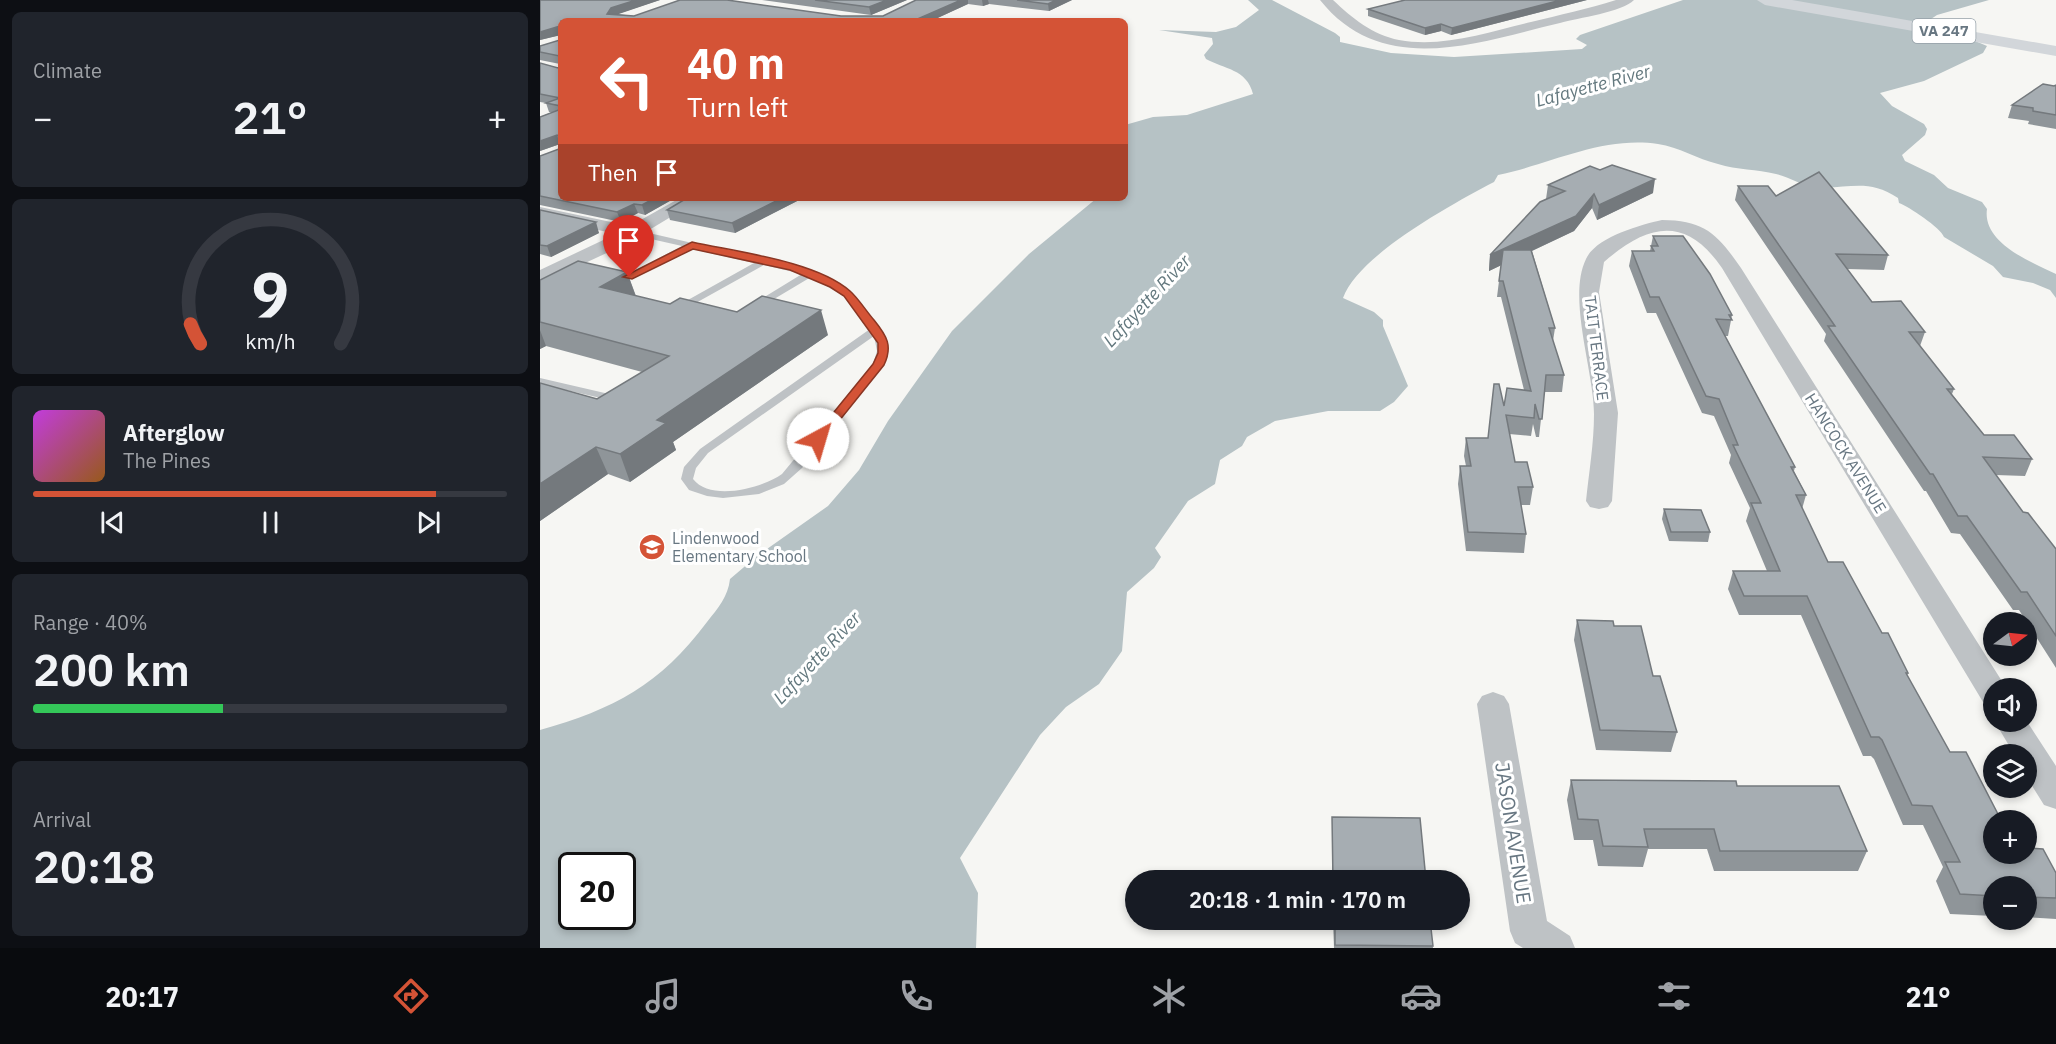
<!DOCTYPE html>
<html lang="en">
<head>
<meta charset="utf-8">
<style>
  body { margin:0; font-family:"IBM Plex Sans",sans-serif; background:#20242c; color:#f1f3f6; height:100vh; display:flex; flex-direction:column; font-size:22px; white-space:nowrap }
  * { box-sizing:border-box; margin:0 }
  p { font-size:20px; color:#9ea1a6 }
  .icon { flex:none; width:33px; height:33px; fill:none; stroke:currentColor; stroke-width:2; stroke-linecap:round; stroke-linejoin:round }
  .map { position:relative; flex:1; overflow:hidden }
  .details { display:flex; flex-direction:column; gap:12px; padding:12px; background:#0d0f14; width:540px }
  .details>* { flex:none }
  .banner { position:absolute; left:18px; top:18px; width:570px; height:183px; border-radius:9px; box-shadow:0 3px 9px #0003; background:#d45336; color:#fff; overflow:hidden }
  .needle { width:39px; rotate:75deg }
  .tools { position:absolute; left:1443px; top:612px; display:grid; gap:12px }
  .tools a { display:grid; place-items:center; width:54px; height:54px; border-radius:50%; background:#171b24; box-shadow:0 3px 9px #0003; font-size:30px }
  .speed { position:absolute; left:18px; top:852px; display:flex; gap:12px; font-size:30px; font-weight:700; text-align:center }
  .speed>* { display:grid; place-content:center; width:78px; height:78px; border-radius:50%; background:#171b24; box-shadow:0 3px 9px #0003; line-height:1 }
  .speed .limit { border:3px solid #111; border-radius:9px; background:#fff; color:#111 }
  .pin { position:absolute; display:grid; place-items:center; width:51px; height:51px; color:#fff; margin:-62px -26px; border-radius:50% 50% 50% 0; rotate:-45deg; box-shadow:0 0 6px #0007 }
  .pin .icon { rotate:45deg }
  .me { position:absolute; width:66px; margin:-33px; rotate:39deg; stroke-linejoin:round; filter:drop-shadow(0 0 4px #0008) }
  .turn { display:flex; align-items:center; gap:21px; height:126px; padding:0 30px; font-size:27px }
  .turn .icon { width:78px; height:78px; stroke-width:2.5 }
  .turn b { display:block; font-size:42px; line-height:51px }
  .then { display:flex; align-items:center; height:57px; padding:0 30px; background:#0003; gap:12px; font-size:22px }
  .big { font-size:45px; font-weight:600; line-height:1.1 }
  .details .tile { flex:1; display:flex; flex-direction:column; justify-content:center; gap:9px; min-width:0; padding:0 21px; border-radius:9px; background:#20242c }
  .details .dial { align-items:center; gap:0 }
  .dial svg { height:156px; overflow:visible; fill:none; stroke:#363941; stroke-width:7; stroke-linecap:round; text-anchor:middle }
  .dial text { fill:#f1f3f6; stroke:none }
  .song { display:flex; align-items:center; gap:18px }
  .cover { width:72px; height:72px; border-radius:9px; background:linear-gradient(135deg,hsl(290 70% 55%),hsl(30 70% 35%)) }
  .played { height:6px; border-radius:3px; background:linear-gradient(90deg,#d45336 85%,#363941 85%) }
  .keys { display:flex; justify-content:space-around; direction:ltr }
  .heat { display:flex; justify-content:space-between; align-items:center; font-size:33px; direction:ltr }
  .charge { height:9px; border-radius:4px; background:linear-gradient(90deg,#34c759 40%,#363941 0) }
  .trip { position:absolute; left:585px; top:870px; width:345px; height:60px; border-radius:30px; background:#171b24; box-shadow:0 3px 9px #0003; font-weight:600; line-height:60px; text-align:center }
  .tab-bar { display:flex; height:96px; justify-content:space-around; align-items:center; background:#090b0e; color:#9ea1a6 }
  .tab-bar .icon { width:42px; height:42px }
  .tab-bar .on { color:#d45336 }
  .tab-bar b { font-size:27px; color:#f1f3f6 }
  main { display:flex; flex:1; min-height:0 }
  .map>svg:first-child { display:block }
</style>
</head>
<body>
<main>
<section class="details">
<div class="tile"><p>Climate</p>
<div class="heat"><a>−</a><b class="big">21°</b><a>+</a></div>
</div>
<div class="tile dial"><svg viewBox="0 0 100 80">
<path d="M14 69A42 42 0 1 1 86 69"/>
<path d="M14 69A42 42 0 0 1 9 59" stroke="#d45336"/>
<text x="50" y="56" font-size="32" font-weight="700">9</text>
<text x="50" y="72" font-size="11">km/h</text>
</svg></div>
<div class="tile">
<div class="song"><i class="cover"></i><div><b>Afterglow</b><p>The Pines</p></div></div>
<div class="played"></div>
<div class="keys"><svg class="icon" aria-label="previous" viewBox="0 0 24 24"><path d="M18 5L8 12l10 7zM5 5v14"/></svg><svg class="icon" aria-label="pause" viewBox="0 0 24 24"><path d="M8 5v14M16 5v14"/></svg><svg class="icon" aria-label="next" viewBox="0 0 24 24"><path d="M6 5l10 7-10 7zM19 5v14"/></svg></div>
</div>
<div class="tile"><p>Range · 40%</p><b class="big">200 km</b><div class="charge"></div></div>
<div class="tile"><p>Arrival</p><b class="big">20:18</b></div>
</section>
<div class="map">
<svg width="1516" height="948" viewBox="0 0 1516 948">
  <rect width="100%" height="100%" fill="#f6f6f3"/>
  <path fill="#b6c2c5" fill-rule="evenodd" d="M708,0H732L795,33L800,37V42L851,53L914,57L1042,49L1047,45L1036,39L1040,35L1143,0H1449L1397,15L1388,21L1447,46L1443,53L1384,81L1340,93L1352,106L1384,124L1387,129L1385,135L1362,155L1365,161L1394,175L1408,188L1442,202L1447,209C1442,243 1491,262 1516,274V298L1510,290L1493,283L1463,277L1453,266L1404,237C1401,228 1368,206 1359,203L1358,198C1327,177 1307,190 1275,187C1263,186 1249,177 1236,174C1217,169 1197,170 1178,164C1157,159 1139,147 1118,144C1061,136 1012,164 958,175L954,182C914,203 818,255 803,298L834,312L843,320V326L868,386L854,402L840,411H788L735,421L707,437L702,446L680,460L675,484L648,501L615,548L621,557L614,568L587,592L582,651L559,684L526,707L500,735L420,858L438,893L436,948H0V730C74,709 120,685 167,622C178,608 188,597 190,579L217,556L288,506L319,470L348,421L412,331L489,254L557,198H585V125L613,117L647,115L713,94C707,69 684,69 666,59L664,55L673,44L672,38L619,30L676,32L696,27L719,10ZM32,866H82V916H32Z"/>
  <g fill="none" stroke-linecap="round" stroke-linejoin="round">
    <g fill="#bec2c5" fill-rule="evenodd">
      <path d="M92,229L221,259L225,258L229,261L276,272L310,292L340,328L346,339L348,351L343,365L262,468L244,484L219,494L183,498L167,496L149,490L141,479L144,467L160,449L330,329L304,296L271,277L219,308H213V304L262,274L224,265L145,309H139V305L214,263L152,249L92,279H86V275L142,246L89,234V230ZM334,336L337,351L333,364L242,474C222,488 171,502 153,479L156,468L168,453Z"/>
      <polygon points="0,378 82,397 83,399 78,402 0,384"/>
    </g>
    <g fill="#bec2c5" fill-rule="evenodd">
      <path d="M780,0H793C812,18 833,35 859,40C903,48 949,32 991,22C1019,15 1048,9 1076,0H1094C1082,12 1038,18 1020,23C938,42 843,79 780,0Z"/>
      <polygon points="140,198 162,198 86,244 0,284 0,270 76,234 0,217 0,207 90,226"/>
      <path d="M1122,220C1165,220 1178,235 1201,268L1465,686L1467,688H1454V705L1443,702L1182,268C1146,216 1109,223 1064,262L1059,292L1078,413L1072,501L1068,507L1059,509L1050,507L1046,501C1049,472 1054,443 1054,414C1054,371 1027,298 1046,259C1056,237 1100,225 1122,220Z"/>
      <polygon points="953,692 964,696 969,704 1007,921 1030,936 1035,948 983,948 975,943 970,931 937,704 942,696"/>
      <polygon points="1486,720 1516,766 1516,809 1504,805 1486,776 1486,754 1474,754 1455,722"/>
    </g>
    <polygon fill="#d2d6da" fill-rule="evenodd" points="1217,0 1252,0 1516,46 1516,56 1225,5"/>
  </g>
  <g fill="#8f9599">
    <polygon points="0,0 120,0 77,14 94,16 343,16 376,0 532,0 509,11 449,4 443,6 428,4 391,21 21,21 21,198 135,198 105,215 98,213 81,222 0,205 0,156 19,149 20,144 0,151 0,117 12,112 9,112 6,103 0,102 0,63 18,68 20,66 20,64 0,60 0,61 0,46 20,40 20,35 0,40"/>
    <polygon points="222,0 367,0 331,15"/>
    <polygon points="1047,0 911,35 901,31 885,35 828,16 828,9"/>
    <polygon points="1516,85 1516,129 1488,124 1489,121 1468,118 1472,105"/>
    <polygon points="1008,185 1113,193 1057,220 1052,208 1034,231 992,251 1015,328 1013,341 1024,375 1022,392 1004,392 999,437 996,437 993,424 991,436 969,434 975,462 993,487 990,505 981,505 986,534 984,553 926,551 918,484 920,466 926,466 924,456 926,438 948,438 964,406 984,390 961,297 957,297 961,265 949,271 950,255 1006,199"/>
    <polygon points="1198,186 1236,196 1348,255 1344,270 1307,269 1332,302 1385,332 1380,346 1414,389 1412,394 1444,435 1492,459 1485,476 1456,475 1483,512 1516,549 1516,668 1479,610 1473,610 1420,534 1411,533 1386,491 1384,491 1284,341 1286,334 1195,200"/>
    <polygon points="147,198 263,198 195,233 130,220 127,210"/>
    <polygon points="0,210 59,233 11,257 0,254"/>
    <polygon points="1113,236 1192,315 1188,336 1185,336 1255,467 1254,471 1266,495 1262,509 1288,562 1342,633 1368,673 1367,676 1454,854 1516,873 1516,919 1486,917 1486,886 1454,886 1454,916 1410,914 1396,881 1403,867 1383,825 1363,825 1334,759 1331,756 1323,756 1261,615 1199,615 1188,589 1193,571 1227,571 1206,521 1210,508 1189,463 1191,455 1174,416 1162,413 1116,313 1107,313 1089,266 1092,251 1110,251"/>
    <polygon points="87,272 96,296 130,304 288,335 133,442 136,450 90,482 68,474 0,521 0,383 57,399 102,372 6,346 0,349 0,280"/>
    <polygon points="1124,509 1170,532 1168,542 1129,541 1122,519"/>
    <polygon points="1037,620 1074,626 1113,676 1137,732 1131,752 1056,750 1034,640"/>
    <polygon points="1031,780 1197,786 1327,851 1318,871 1174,871 1167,849 1108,849 1103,867 1058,866 1053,840 1034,840 1027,800"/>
    <polygon points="792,817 886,880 792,880"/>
    <polygon points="793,920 890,920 893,948 794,948"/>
  </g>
  <g fill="#74797d">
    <polygon points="96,0 120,0 73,16 67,14 71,8"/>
    <polygon points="347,0 367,0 331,15 329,7"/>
    <polygon points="421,0 428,0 428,4 391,21 373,21"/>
    <polygon points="442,0 448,0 449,4 443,6"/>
    <polygon points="516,0 532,0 509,11 508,4"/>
    <polygon points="1021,0 1047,0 911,35 912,28"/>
    <polygon points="901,24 901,31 885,35 885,28"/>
    <polygon points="20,26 21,35 0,40 0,32"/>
    <rect x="585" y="62" width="2" height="8"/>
    <polygon points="17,135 20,144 0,151 0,141"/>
    <polygon points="1115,179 1113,193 1057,220 1059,205"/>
    <polygon points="1054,194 1052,208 1034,231 949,271 950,255"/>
    <polygon points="115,198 135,198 105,215 102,205"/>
    <polygon points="242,198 263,198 195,233 192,223"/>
    <polygon points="94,204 98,213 81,222 77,212"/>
    <polygon points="56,222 59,233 11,257 7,246"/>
    <polygon points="87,272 96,297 60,287"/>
    <polygon points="281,310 288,335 133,442 136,450 90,482 80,454 117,420"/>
    <polygon points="0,330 6,346 0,349"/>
    <polygon points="56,447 68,474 0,521 0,484"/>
  </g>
  <g fill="#a6adb2" stroke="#74797d" stroke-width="1.5">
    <polygon points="0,0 96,0 71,8 67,14 94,16 140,0 187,0 301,16 343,16 376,0 421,0 373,21 21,21 21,106 6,103 20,98 0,94 0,63 18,68 20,66 20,56 0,52 0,46 20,40 20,26 0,32"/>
    <polygon points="275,0 347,0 329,7"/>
    <polygon points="477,0 516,0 508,4"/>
    <polygon points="865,0 1021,0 912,28 901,24 885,28 828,9"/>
    <polygon points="1503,84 1514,86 1516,85 1516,115 1493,111 1493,108 1472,105"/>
    <polygon points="21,109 21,198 115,198 102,205 94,204 77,212 0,196 0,156 19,149 20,137 17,135 0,141 0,117"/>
    <polygon points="1072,165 1115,179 1059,205 1054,194 1036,216 950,255 1000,202 1025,191 1008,185 1050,166 1060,170"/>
    <polygon points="1279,172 1348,255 1296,254 1332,302 1361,301 1385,332 1369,332 1414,389 1407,389 1444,435 1474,435 1492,459 1443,457 1483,512 1488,513 1516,549 1516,636 1487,592 1481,592 1427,516 1418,516 1393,474 1390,474 1288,326 1295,326 1198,186 1228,186 1236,196"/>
    <polygon points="147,198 242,198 192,223 127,210"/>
    <polygon points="0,210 56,222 7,246 0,245"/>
    <polygon points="1113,236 1143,236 1170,274 1192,315 1189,315 1192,320 1176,319 1255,467 1251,467 1266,495 1256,495 1288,562 1303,562 1342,633 1348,633 1368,673 1366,673 1410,752 1426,752 1461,820 1454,820 1454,854 1486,854 1486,848 1503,849 1516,873 1516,898 1486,897 1486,886 1454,886 1454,896 1420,894 1405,862 1420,862 1392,806 1372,805 1342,740 1339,737 1331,737 1267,596 1204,596 1193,571 1240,571 1211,503 1221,503 1193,445 1198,445 1179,399 1166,396 1119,297 1110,297 1092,251 1114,251 1111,246 1118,246"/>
    <polygon points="963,250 991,250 1015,328 1009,328 1024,375 1006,375 1002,419 999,419 995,404 994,418 966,415 975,462 987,462 993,487 978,487 986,534 928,532 920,466 931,466 926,438 948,438 954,384 959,384 964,406 967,388 991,391 963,281 959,281"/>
    <polygon points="38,261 87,272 60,287 130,304 140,298 197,312 222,296 281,310 117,420 126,423 80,454 56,447 0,484 0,383 57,399 129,356 0,322 0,280"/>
    <polygon points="1124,509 1161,510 1170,532 1131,532"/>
    <polygon points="1037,620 1073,621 1074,626 1101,626 1113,676 1120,676 1137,732 1060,730"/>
    <polygon points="1031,780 1196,781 1197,786 1299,786 1327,851 1180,851 1174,829 1104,829 1108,847 1063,846 1058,820 1038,819"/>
    <polygon points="792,817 880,818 886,880 793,880"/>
    <polygon points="795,920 890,920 893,946 795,945"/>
  </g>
  <path fill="#d45336" stroke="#8a3623" stroke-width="1.5" d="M152,242C197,252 276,261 310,291C319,299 326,311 334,320C347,336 353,346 344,365L283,441L278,443L272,439L333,364L338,353V343L304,296L290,287L250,270L153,249L92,279L83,277Z"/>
  <defs>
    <symbol id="school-disc" viewBox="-11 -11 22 22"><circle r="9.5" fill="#d45336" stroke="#fff"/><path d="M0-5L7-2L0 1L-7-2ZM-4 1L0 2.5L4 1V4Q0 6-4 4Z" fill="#fff"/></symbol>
  </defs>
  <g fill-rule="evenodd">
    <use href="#school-disc" x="97" y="532" width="30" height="30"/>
  </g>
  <g text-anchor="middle" stroke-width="6" stroke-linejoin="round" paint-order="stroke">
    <rect fill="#fff" stroke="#95a0a8" stroke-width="1.5" x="1372.5" y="19" width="63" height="24" rx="4.5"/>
    <g font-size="15" font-weight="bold" fill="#687782">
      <text x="1404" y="36">VA 247</text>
    </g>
    <g font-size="16" fill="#687782" stroke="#fff">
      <text transform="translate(1057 348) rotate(83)" y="6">TAIT TERRACE</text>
      <text transform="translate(1306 453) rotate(58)" y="6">HANCOCK AVENUE</text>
    </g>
    <g font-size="16" fill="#687782" stroke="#fff" text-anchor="start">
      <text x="132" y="544">Lindenwood<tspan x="132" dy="18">Elementary School</tspan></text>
    </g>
    <g font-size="18" font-style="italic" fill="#63787e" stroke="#fff">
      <text transform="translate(1053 86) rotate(-15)" y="6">Lafayette River</text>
      <text transform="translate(607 301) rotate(-47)" y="6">Lafayette River</text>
      <text transform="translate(277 658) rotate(-47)" y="6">Lafayette River</text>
    </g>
    <g font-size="20" fill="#687782" stroke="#fff">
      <text transform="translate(973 833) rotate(81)" y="7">JASON AVENUE</text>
    </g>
  </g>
</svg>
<div class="tools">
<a><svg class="needle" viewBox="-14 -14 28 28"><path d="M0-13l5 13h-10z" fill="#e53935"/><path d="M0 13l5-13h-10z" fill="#9ea1a6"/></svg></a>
<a><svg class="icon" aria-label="sound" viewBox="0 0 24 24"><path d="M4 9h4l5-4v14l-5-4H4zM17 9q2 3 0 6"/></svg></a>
<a><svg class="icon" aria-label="layers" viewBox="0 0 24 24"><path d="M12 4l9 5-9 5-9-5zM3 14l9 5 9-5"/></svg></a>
<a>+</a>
<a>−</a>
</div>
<div class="speed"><div class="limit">20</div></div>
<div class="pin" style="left:89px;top:277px;background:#d93025"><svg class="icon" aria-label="arrive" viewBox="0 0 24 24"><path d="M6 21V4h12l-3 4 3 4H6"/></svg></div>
<svg class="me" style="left:278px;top:439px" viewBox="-20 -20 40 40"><circle r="19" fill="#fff"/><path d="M0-13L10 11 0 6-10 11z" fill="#d45336"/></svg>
<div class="trip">20:18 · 1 min · 170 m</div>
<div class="banner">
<div class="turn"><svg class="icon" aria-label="left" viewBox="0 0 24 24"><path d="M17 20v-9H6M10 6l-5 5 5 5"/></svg><div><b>40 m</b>Turn left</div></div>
<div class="then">Then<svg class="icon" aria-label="arrive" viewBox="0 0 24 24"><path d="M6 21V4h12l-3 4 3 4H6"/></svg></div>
</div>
</div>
</main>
<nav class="tab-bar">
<b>20:17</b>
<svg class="icon on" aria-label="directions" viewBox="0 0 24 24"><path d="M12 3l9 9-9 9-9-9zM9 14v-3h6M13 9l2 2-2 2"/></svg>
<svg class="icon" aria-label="music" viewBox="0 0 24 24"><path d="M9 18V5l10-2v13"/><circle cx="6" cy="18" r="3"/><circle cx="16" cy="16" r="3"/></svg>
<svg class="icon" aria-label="phone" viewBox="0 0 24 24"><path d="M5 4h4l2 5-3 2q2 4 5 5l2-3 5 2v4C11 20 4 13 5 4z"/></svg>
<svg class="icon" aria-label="climate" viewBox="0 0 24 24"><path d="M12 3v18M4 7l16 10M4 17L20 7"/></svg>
<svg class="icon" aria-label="car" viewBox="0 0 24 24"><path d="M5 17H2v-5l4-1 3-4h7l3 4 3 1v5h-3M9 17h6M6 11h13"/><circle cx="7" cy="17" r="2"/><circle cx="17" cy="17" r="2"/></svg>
<svg class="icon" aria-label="filters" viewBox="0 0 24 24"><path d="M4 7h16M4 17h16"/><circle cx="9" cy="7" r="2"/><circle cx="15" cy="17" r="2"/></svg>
<b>21°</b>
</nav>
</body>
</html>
